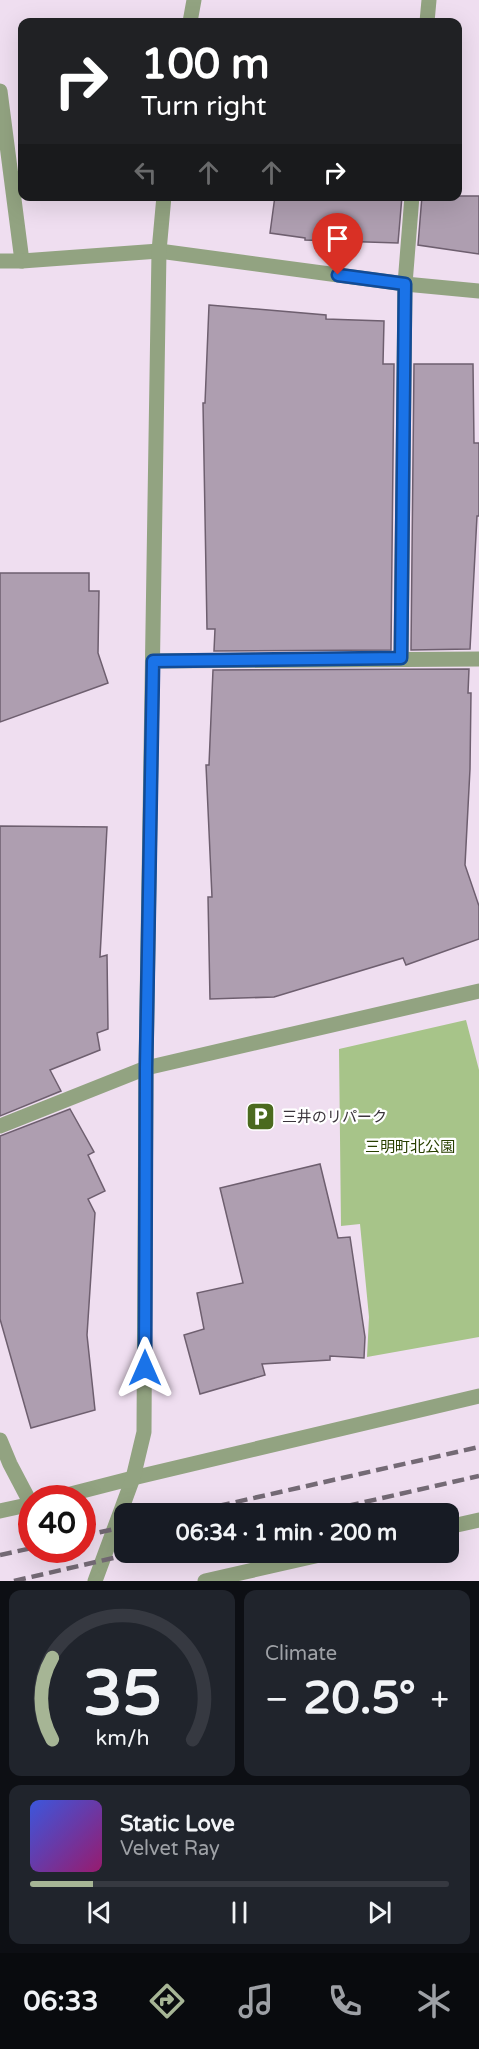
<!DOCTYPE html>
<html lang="en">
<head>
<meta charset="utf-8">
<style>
  body { margin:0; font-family:"Varela Round","Noto Sans JP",sans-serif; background:#20242c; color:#f1f3f6; height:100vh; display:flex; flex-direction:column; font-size:22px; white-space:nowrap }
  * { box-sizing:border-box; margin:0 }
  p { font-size:20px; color:#9ea1a6 }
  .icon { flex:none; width:33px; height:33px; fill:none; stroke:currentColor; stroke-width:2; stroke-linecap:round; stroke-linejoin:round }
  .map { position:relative; height:1581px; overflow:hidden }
  .details { display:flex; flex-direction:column; gap:9px; padding:9px; background:#0d0f14; flex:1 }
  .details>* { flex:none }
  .guide { position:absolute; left:18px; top:18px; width:444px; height:183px; border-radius:12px; box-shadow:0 6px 24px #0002; background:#202124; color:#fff; overflow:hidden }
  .speed { position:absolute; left:18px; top:1485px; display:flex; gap:12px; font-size:30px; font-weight:700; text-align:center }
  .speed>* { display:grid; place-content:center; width:78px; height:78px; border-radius:50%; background:#171b24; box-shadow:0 6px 24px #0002; line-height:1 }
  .speed .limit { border:9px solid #d22; background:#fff; color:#111 }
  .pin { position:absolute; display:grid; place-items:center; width:51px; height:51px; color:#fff; margin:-62px -26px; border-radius:50% 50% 50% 0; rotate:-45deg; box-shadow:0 0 6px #0007 }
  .pin .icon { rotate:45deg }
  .me { position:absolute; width:66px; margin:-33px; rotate:0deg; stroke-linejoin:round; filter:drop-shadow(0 0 4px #0008) }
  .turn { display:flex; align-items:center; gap:21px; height:126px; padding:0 24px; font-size:27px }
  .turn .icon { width:78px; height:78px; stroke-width:2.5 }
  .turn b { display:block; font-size:42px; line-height:51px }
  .lanes { display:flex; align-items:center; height:57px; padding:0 24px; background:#0003; justify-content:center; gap:30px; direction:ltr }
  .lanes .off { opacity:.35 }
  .big { font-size:45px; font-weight:700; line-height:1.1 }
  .details .card { flex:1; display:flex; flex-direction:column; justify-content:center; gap:9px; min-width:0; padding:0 21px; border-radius:12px; background:#20242c }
  .details .dial { align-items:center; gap:0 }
  .dial svg { height:156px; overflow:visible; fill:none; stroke:#363941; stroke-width:7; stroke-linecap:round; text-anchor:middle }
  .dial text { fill:#f1f3f6; stroke:none }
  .song { display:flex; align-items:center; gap:18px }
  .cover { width:72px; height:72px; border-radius:9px; background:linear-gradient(135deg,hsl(230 70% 55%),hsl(320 70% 35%)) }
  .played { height:6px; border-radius:3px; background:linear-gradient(90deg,#a6b595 15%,#363941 15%) }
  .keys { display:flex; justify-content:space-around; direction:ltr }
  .heat { display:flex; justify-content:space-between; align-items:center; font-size:33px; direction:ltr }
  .details .tiles { flex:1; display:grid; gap:9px; grid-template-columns:1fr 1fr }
  .card:last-child { grid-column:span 2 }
  .trip { position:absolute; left:114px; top:1503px; width:345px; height:60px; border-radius:12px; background:#171b24; box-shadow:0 6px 24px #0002; font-weight:700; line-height:60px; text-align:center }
  .dock { display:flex; height:96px; justify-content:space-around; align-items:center; background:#090b0e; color:#9ea1a6 }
  .dock .icon { width:42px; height:42px }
  .dock .active { color:#a6b595 }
  .dock b { font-size:27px; color:#f1f3f6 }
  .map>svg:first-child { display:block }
</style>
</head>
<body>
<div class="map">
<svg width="479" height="1581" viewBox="0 0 479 1581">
  <rect width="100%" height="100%" fill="#efdef0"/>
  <polygon fill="#a7c489" points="466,1020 479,1070 479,1337 367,1357 369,1317 360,1224 341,1226 339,1049"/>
  <g fill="#ae9eb0" stroke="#6e5f6f" stroke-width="1.5">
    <polygon points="275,196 402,196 398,243 305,240 305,238 270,233"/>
    <polygon points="422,196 479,196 479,254 418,245"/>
    <polygon points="209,305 326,315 326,319 384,321 383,364 394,364 391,650 214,651 215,629 207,629 203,403 205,403"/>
    <polygon points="414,364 473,364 474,443 479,443 479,516 477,516 470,649 411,650"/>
    <polygon points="0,573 89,573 89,591 99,591 98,653 108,683 0,722"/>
    <polygon points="469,669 468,693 471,693 470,769 465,865 479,906 479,939 406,965 403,958 274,997 210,999 208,897 212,897 206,765 209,765 213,670"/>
    <polygon points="0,826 107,827 100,957 107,955 108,1029 97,1033 100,1050 50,1070 61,1091 0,1116"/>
    <polygon points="70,1109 94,1152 88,1155 105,1191 88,1199 95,1213 87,1335 95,1410 31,1428 0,1319 0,1136"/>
    <polygon points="320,1164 338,1238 350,1237 365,1337 364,1358 330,1356 330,1360 262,1364 265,1375 200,1394 184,1335 204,1329 197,1293 243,1283 220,1188"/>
  </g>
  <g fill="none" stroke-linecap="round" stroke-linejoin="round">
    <g stroke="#92a381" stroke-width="15">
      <polyline points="190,22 194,0"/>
      <polyline points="427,22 429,0"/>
      <polyline points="0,91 22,261"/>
      <polyline points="0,261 22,261 159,251 405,284 479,291"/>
      <polyline points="401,658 405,284 412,196"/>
      <polyline points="153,661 479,659"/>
      <polyline points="0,1126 146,1068 479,991"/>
      <polyline points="0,1440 10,1464 31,1504"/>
      <polyline points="55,1498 133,1478 479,1396"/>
      <polyline points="0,1511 32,1504"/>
      <polyline points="448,1527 479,1520"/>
      <polyline points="95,1581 133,1478 144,1432 146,1068 159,251 164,196"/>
      <polyline points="205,1581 333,1552"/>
    </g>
    <g stroke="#746a75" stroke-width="4.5" stroke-dasharray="12 6" stroke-linecap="butt">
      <polyline points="183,1514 479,1447"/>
      <polyline points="312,1514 479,1476"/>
      <polyline points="82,1536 124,1527"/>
      <polyline points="0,1555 32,1548"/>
      <polyline points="14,1581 139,1552"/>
    </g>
  </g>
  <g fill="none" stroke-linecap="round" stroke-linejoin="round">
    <defs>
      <polyline id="route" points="145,1368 146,1068 153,661 401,658 405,284 338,275"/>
    </defs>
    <use href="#route" stroke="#114b97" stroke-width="15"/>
    <use href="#route" stroke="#1a73e8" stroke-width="10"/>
  </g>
  <defs>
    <symbol id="parking-square" viewBox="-11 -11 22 22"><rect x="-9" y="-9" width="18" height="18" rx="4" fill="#4b6a1f" stroke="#fff"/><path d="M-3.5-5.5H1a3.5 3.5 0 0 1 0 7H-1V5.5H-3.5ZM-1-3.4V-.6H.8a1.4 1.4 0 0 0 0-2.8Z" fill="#fff"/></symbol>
  </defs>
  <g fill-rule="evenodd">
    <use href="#parking-square" x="244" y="1100" width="33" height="33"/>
  </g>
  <g text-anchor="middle" stroke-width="4.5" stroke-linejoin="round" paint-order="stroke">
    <g font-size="15" fill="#3b353c" stroke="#fff" text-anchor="start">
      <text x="282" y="1122">三井のリパーク</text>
    </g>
    <g font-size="15" fill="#294001" stroke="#fff">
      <text x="410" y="1152">三明町北公園</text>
    </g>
  </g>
</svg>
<div class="speed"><div class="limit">40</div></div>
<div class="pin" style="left:338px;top:275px;background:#d93025"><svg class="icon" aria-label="arrive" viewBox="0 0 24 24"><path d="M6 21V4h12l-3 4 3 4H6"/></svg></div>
<svg class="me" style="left:145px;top:1368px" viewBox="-20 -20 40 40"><path d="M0-17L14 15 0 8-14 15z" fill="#1a73e8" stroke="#fff" stroke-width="4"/></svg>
<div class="trip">06:34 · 1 min · 200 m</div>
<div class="guide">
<div class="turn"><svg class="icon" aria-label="right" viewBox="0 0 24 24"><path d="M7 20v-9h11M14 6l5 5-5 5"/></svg><div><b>100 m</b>Turn right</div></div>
<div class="lanes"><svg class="icon off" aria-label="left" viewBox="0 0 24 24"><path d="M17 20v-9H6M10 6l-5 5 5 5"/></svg><svg class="icon off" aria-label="ahead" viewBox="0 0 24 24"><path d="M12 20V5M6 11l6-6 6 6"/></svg><svg class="icon off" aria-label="ahead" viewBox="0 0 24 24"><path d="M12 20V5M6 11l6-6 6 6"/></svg><svg class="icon" aria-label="right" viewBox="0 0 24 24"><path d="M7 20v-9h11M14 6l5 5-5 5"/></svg></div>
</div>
</div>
<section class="details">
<div class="tiles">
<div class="card dial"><svg viewBox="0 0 100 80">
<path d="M14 69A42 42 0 1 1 86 69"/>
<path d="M14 69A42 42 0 0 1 14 27" stroke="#a6b595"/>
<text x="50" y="56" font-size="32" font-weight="700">35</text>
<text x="50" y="72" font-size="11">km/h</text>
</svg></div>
<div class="card"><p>Climate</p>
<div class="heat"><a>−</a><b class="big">20.5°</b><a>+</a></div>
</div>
<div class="card">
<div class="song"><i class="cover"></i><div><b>Static Love</b><p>Velvet Ray</p></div></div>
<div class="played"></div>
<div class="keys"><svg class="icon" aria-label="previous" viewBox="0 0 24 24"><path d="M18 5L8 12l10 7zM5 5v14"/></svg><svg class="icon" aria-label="pause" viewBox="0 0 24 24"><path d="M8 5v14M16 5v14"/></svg><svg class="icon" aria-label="next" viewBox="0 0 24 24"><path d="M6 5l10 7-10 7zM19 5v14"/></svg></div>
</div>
</div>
</section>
<nav class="dock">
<b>06:33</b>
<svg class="icon active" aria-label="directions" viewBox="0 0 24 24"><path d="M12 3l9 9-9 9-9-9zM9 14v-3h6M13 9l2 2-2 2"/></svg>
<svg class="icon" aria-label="music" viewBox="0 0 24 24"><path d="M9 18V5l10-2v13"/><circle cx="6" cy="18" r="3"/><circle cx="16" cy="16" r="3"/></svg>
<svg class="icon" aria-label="phone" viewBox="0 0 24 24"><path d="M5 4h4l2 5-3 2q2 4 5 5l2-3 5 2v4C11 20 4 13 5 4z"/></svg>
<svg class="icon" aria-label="climate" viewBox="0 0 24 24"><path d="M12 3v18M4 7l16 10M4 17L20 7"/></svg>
</nav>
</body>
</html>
